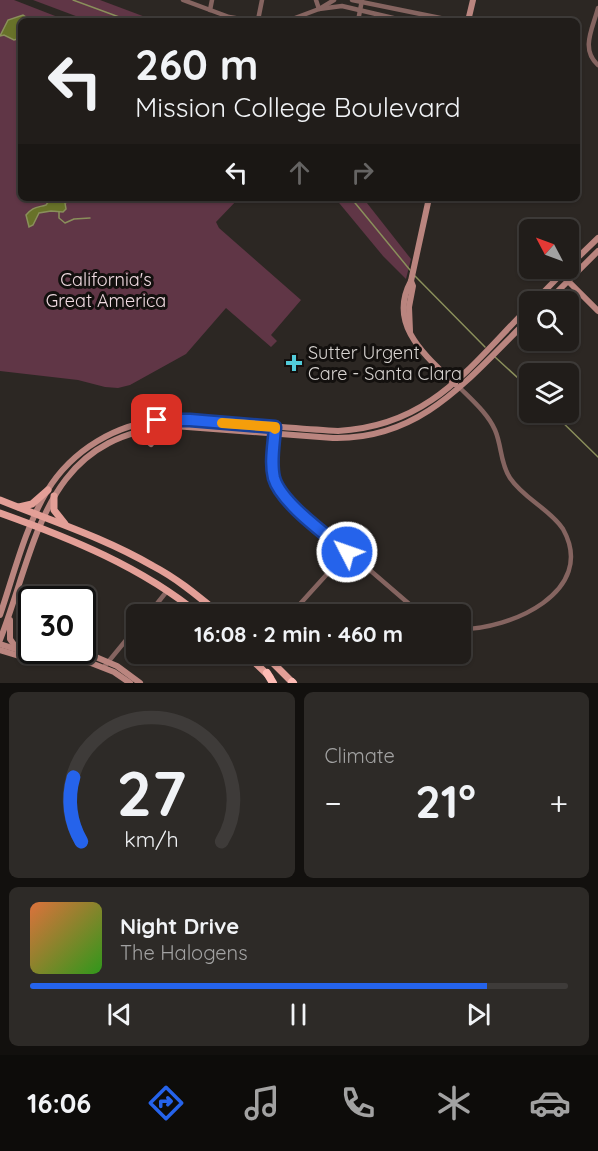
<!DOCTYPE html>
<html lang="en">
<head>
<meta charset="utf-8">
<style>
  body { margin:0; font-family:Quicksand,sans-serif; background:#2d2a27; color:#f1f3f6; height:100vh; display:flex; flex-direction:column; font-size:22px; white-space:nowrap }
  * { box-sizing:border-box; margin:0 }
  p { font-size:20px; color:#a2a2a2 }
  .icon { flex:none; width:33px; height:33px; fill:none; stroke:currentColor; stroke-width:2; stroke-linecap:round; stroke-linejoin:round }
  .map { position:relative; height:683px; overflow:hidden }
  .sheet { display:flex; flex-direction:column; gap:9px; padding:9px; background:#12100e; flex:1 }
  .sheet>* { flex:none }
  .hud { position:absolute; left:18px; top:18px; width:562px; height:183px; border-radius:9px; box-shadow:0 2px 4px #0004,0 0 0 2px #3e3b39; background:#211d1a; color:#f1f3f6; overflow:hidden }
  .needle { width:39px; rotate:311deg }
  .buttons { position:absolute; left:519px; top:219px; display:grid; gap:12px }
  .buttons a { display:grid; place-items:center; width:60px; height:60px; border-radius:9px; background:#211d1a; box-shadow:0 2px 4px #0004,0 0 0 2px #3e3b39; font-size:30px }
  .speed { position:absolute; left:18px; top:586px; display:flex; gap:12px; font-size:30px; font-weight:700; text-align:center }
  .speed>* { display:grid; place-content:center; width:78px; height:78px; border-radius:50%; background:#211d1a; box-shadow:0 2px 4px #0004,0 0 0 2px #3e3b39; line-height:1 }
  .speed .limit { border:3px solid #111; border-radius:9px; background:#fff; color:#111 }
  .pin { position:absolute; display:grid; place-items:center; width:51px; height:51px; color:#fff; margin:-26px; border-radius:12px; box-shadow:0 3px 9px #0006 }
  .me { position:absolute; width:66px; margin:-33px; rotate:311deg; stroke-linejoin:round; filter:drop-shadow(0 0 4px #0008) }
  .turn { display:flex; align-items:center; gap:21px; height:126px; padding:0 18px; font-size:27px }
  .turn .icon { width:78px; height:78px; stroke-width:2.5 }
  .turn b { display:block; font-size:42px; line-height:51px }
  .lanes { display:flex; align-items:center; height:57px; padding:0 18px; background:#0003; justify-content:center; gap:30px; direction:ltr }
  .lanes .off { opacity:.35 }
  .big { font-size:45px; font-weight:700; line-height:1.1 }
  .sheet .card { flex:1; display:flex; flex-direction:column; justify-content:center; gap:9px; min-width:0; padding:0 21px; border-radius:9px; background:#2d2a27 }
  .sheet .dial { align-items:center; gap:0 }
  .dial svg { height:156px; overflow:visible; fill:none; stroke:#3e3b39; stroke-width:7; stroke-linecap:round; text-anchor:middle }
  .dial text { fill:#f1f3f6; stroke:none }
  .song { display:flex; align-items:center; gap:18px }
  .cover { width:72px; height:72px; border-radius:9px; background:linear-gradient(135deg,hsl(20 70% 55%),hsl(110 70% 35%)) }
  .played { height:6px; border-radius:3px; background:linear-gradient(90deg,#2563eb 85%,#3e3b39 85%) }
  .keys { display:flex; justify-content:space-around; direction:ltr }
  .heat { display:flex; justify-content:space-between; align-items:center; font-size:33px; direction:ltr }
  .sheet .tiles { flex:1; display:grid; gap:9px; grid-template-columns:1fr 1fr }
  .card:last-child { grid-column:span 2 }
  .trip { position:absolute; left:126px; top:604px; width:345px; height:60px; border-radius:9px; background:#211d1a; box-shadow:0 2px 4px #0004,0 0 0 2px #3e3b39; font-weight:700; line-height:60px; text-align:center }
  .dock { display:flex; height:96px; justify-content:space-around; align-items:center; background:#0d0c0a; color:#a2a2a2 }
  .dock .icon { width:42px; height:42px }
  .dock .selected { color:#2563eb }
  .dock b { font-size:27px; color:#f1f3f6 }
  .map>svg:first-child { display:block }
</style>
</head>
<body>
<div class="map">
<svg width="598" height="683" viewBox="0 0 598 683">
  <rect width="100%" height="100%" fill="#2c2723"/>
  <g fill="#603646">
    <polygon points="0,0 14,0 68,21 21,21 21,198 239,198 216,222 219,228 301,300 271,335 277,341 271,347 226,308 186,354 130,385 118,388 105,387 78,380 0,371"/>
    <polygon points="33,0 100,0 156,21 89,21"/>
    <polygon points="335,198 363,198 411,259 406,279 383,256"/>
  </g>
  <g fill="#687229" stroke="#8a8f5b" stroke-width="1.5">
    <polygon points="23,15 32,21 21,21 21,38 14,40 4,35 0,36 8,20"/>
    <path d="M51,198H72V200L65,203L66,209L63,212L51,211L39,213L33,225L29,227L26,215C33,207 35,208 46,205Z"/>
  </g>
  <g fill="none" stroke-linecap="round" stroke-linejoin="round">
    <g stroke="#8a8f5b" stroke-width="1.5">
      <polyline points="73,0 130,21"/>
      <polyline points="351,198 410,270"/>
      <polyline points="59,212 59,218 65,223 74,219 90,218"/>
      <polyline points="415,276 485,347"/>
      <polyline points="495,357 530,389"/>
      <polyline points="552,412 598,457"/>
    </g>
    <g stroke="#856460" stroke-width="4.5">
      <polyline points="183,0 229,17 241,19 295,18 319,9 342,6 406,21"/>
      <polyline points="316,0 319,9"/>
      <polyline points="352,0 455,21"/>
      <polyline points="321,8 334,0"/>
      <path d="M598,8C593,28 580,49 598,65"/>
      <polyline points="210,10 212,0"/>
      <polyline points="258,20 262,0"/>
      <polyline points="358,21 362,0"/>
      <path d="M460,388C473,401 488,414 495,430C502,446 500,463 510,478C524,499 550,509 563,529C598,592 509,630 460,629"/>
      <path d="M274,432C273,456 269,477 285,497L422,615"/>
      <polyline points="148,615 167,591"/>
      <polyline points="290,615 347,552"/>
      <polyline points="104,667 136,628"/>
    </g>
    <g stroke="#ba857f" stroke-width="6">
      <polyline points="468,21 473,0"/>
      <path d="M429,198L411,281C387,325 426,356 455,384"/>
      <polyline points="568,267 598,238"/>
      <polyline points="561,274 598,311"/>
      <polyline points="534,302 567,268"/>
      <polyline points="547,302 598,251"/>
      <polyline points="410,331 409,307 413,286 411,281"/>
      <polyline points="151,404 163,420"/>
      <polyline points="134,425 147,406"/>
      <polyline points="133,433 143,437 151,444"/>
      <polyline points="157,441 172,428"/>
      <path d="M0,615C14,574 25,528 47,491C72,450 117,423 164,420C188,418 213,422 237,424C271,426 304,429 338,431C431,426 469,367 530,306"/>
      <polyline points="10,620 10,639 17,649"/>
      <path d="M0,640C38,541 44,436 174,426L333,438C424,440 470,376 530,318"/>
      <polyline points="0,644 28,653 68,652 91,655 117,666 140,683"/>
      <polyline points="0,650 29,659 72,659 91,663 114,672 130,683"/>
    </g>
    <g stroke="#e39f97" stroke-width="7">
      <polyline points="54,496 54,510 65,524"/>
      <path d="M0,500C52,521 105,538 153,566C178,579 199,597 221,615"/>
      <polyline points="19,507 32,504 48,490"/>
      <path d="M0,513C70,538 142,567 200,615"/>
      <polyline points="246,654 270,677"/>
      <polyline points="264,654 293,683"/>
    </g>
    <g stroke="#fdbbb4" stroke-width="8">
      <polyline points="267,673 273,683"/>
      <polyline points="292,682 293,683"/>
    </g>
  </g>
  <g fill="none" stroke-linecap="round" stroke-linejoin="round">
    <defs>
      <path id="route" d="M157,420H190L275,427C274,444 270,462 274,478C281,503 327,535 347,552"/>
    </defs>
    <use href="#route" stroke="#184099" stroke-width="15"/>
    <use href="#route" stroke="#2563eb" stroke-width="10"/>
    <polyline stroke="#f59e0b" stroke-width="10" points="222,423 275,427 275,429"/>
  </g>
  <path fill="#52cbd9" stroke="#13100e" stroke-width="2" d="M291 354h6v6h6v6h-6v6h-6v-6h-6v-6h6z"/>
  <g text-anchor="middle" stroke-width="6" stroke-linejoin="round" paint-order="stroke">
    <g font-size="18" fill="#f1dbe2" stroke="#13100e">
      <text x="106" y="286">California's<tspan x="106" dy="21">Great America</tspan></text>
    </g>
    <g font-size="18" fill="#d8d4d1" stroke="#13100e" text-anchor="start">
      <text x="308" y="359">Sutter Urgent<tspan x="308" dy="21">Care - Santa Clara</tspan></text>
    </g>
  </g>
</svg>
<div class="buttons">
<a><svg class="needle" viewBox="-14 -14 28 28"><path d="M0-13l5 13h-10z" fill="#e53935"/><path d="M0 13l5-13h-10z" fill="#a2a2a2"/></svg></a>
<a><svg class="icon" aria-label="search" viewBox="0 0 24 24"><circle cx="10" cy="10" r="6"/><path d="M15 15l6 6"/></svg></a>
<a><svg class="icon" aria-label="layers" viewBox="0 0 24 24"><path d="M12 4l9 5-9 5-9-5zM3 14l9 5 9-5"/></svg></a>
</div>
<div class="speed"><div class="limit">30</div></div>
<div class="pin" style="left:157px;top:420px;background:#d93025"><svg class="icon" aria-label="arrive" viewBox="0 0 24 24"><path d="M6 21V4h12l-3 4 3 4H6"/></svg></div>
<svg class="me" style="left:347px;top:552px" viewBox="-20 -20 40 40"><circle r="17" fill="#2563eb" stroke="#fff" stroke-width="3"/><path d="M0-11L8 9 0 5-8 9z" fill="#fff"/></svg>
<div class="trip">16:08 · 2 min · 460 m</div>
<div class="hud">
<div class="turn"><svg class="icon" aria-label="left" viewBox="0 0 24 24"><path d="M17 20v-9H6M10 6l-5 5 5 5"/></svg><div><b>260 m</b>Mission College Boulevard</div></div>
<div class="lanes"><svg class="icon" aria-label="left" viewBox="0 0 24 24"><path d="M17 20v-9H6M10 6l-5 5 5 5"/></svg><svg class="icon off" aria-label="ahead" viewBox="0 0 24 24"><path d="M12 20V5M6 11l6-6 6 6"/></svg><svg class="icon off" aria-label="right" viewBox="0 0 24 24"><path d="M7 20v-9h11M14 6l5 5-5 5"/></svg></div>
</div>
</div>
<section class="sheet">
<div class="tiles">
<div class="card dial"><svg viewBox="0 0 100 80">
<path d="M14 69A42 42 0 1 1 86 69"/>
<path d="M14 69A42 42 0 0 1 10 36" stroke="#2563eb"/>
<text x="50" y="56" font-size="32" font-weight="700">27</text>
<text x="50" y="72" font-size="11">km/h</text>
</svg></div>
<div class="card"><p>Climate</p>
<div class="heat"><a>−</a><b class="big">21°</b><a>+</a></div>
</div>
<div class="card">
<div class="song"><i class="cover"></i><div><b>Night Drive</b><p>The Halogens</p></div></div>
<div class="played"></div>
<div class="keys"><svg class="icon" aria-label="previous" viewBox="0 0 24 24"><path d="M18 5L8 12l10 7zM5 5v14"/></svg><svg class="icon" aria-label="pause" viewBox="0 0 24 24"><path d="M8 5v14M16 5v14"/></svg><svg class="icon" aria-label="next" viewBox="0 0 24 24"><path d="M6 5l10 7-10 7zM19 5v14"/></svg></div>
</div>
</div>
</section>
<nav class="dock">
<b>16:06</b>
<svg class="icon selected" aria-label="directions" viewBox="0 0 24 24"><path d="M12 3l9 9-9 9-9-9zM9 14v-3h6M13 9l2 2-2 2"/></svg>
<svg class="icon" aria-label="music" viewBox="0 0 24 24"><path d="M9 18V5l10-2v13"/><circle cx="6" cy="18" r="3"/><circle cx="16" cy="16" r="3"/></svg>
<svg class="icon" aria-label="phone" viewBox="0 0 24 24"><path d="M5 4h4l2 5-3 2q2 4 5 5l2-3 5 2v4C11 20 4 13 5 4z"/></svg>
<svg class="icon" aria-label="climate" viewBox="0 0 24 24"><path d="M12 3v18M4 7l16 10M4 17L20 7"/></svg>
<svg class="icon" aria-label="car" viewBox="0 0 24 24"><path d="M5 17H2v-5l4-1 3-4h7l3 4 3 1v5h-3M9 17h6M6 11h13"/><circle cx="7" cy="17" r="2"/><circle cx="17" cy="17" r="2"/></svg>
</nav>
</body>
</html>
